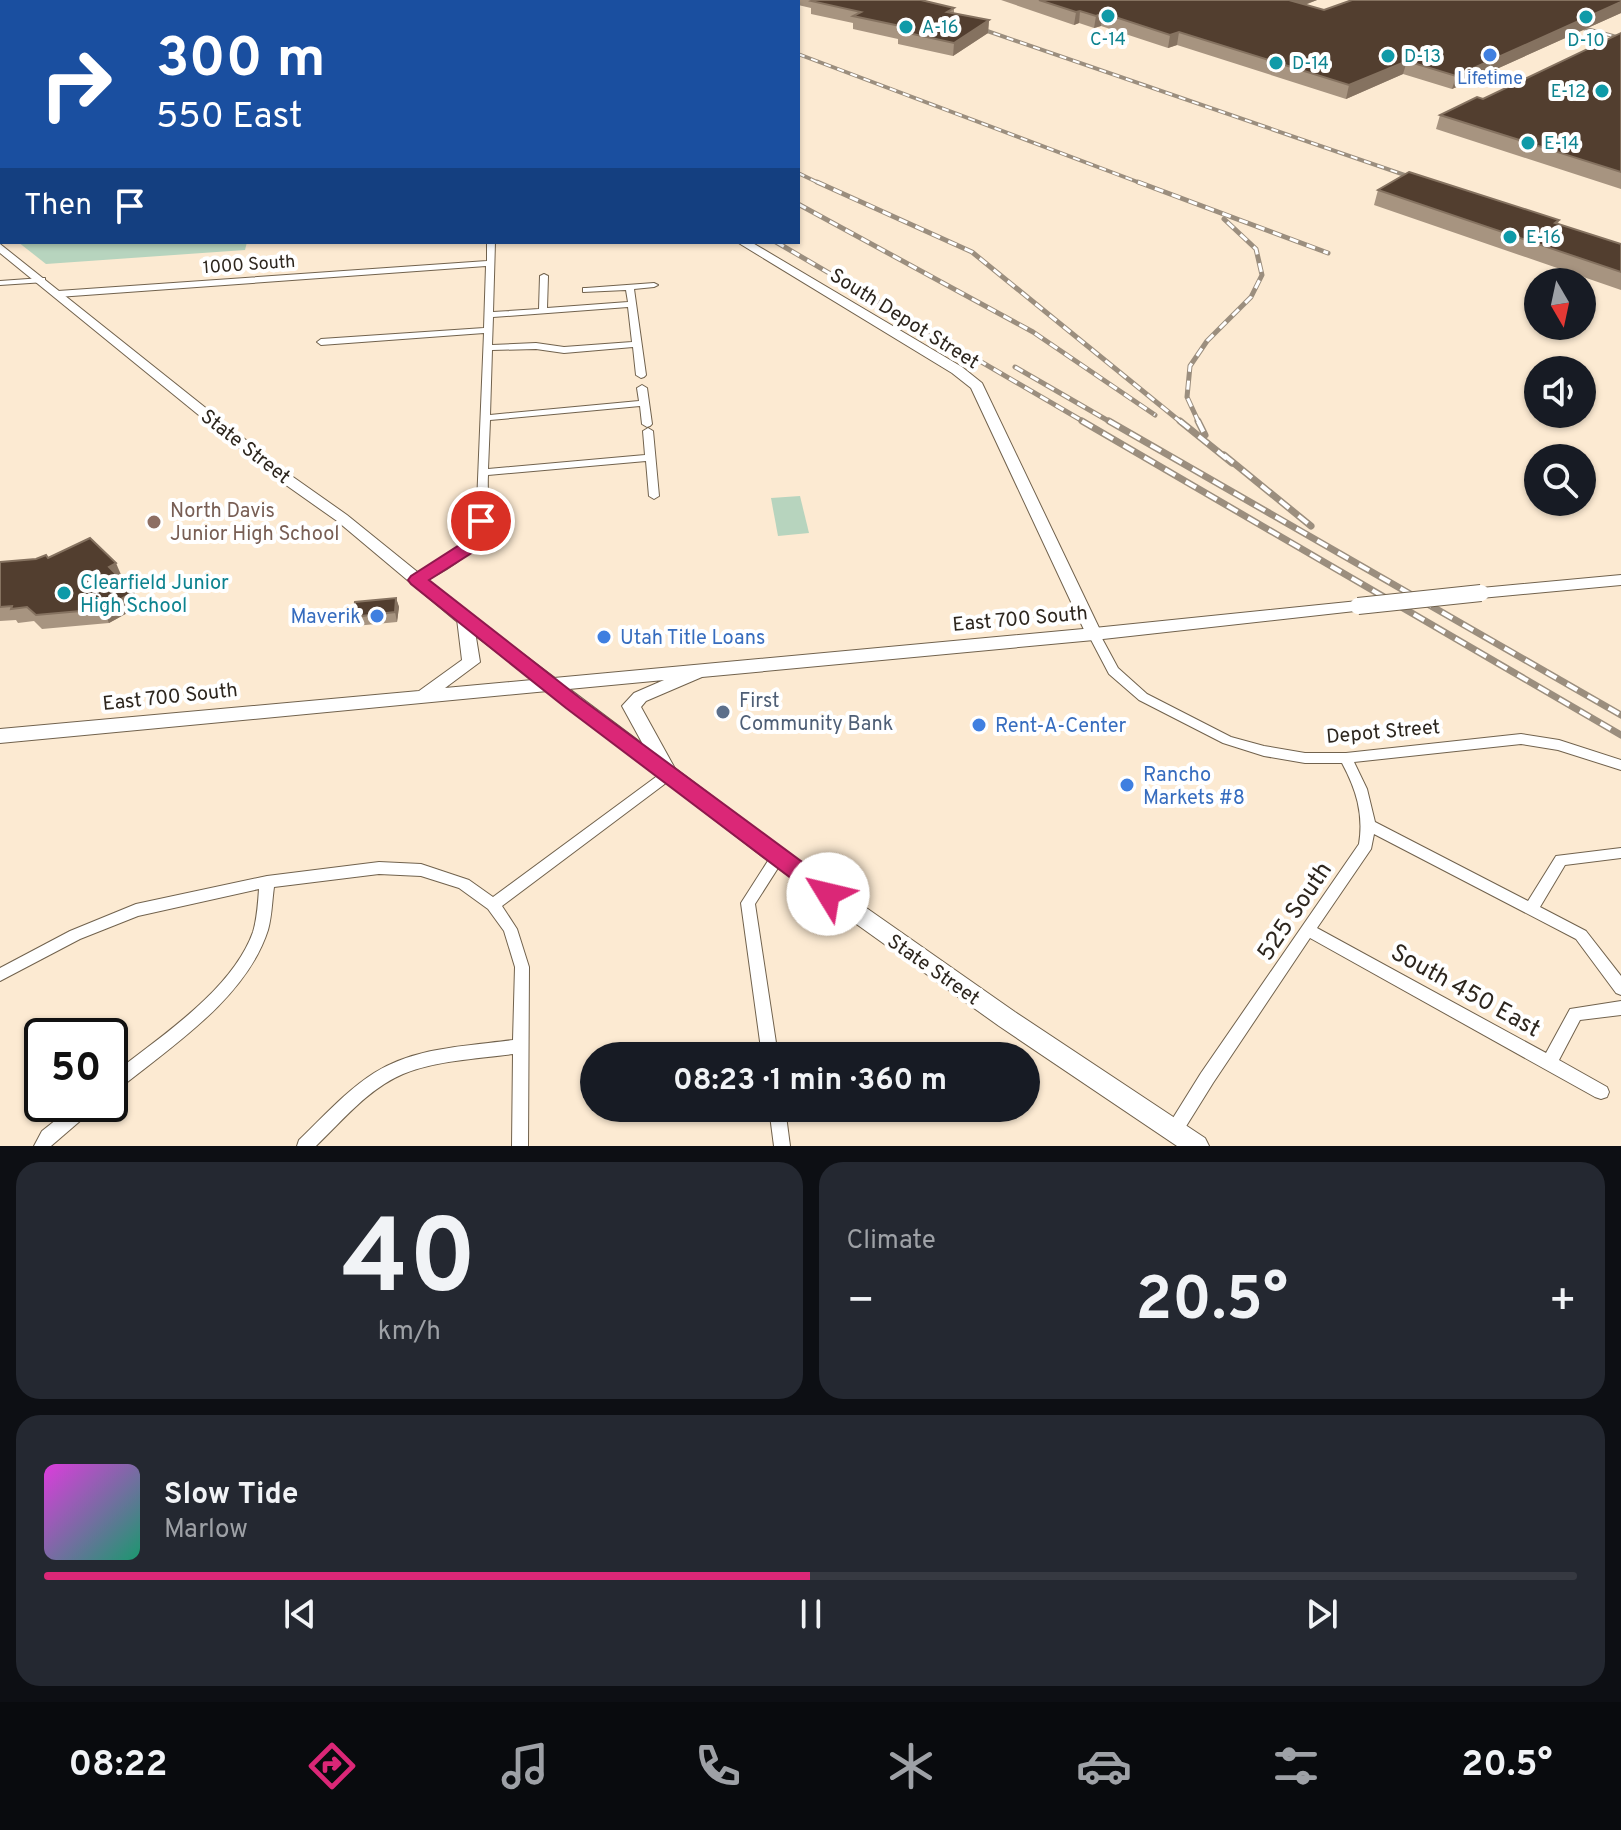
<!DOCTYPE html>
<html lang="en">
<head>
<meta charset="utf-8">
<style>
  body { margin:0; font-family:Overpass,sans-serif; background:#242831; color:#f1f3f6; height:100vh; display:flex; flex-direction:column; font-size:30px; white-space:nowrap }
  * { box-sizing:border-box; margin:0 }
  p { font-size:26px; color:#9ea1a6 }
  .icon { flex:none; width:44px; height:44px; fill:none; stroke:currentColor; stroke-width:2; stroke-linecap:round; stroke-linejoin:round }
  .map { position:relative; height:1146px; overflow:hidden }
  .panel { display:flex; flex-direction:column; gap:16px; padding:16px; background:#0d0f14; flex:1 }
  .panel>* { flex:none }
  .guide { position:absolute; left:0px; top:0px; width:800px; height:244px; box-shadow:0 2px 6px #0004; background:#1a4fa0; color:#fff; overflow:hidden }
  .needle { width:52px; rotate:171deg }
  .tools { position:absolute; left:1524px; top:268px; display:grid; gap:16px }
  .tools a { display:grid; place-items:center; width:72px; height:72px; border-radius:50%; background:#171b24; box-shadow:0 2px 6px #0004; font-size:40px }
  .speed { position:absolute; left:24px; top:1018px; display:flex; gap:16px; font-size:40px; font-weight:700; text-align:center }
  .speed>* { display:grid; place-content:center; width:104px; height:104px; border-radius:50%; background:#171b24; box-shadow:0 2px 6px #0004; line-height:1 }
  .speed .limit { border:4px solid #111; border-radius:12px; background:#fff; color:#111 }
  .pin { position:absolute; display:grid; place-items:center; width:68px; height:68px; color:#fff; margin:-34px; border:4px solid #fff; border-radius:50%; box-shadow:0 2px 8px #0007 }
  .me { position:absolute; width:88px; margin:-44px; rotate:306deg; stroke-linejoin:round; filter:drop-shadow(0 0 6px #0008) }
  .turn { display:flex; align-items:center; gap:28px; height:168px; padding:0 24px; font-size:36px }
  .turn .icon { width:104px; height:104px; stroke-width:2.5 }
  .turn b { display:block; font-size:56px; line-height:68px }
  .then { display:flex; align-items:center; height:76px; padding:0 24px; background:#0003; gap:16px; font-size:30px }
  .big { font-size:60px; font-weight:700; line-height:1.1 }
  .panel .card { flex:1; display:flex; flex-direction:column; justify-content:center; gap:12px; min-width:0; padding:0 28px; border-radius:24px; background:#242831 }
  .panel .dial { align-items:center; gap:0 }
  .dial b { font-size:104px; line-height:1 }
  .song { display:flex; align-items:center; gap:24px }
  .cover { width:96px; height:96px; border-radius:12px; background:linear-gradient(135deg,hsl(300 70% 55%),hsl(160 70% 35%)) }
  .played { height:8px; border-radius:4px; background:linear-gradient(90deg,#db2777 50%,#363941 50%) }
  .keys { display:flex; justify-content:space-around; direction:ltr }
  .heat { display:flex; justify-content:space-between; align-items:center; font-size:44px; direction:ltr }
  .panel .tiles { flex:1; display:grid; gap:16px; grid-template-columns:1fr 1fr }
  .card:last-child { grid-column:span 2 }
  .trip { position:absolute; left:580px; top:1042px; width:460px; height:80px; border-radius:40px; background:#171b24; box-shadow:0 2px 6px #0004; font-weight:700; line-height:80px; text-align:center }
  .dock { display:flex; height:128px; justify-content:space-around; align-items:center; background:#090b0e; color:#9ea1a6 }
  .dock .icon { width:56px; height:56px }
  .dock .on { color:#db2777 }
  .dock b { font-size:36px; color:#f1f3f6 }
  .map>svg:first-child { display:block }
</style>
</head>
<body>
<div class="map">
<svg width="1621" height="1146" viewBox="0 0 1621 1146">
  <rect width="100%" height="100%" fill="#fcead2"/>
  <g fill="#b7d4be">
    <polygon points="18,242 247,242 245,250 46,264"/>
    <polygon points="800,496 809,533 778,536 771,498"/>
  </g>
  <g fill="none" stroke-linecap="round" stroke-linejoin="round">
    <defs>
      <g id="street">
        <polygon points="102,0 108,0 106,2 100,2"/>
        <rect x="0" y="27" width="2" height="4"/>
        <polygon points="2,37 2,43 0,44 0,38"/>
        <polygon points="2,50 2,54 0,55 0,51"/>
        <rect x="0" y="68" width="2" height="4"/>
        <rect x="0" y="125" width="2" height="5"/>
        <rect x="0" y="164" width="2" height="4"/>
        <rect x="0" y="178" width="2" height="4"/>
        <path d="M487,242H495L493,312L539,309L540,276L544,274L548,276L547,308L628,302L626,290L583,292V288H586L654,283L658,285L654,287L634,289L646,375L644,377L641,378L636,375L633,347L564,353L536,349L492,350L490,415L639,401L637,388L642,385L647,388L652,424L650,426L647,427L642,424L640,406L490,420L488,469L645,455L643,431L648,428L653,431L659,496L654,499L649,496L646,461L488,475C487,490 490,517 485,531C476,554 440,575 417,584L411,580L413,577C437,564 462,553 476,528L484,333L321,345L317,342L321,339L484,328L486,266L58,297L54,294L58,291L487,261ZM628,307L632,342L564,347L536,343L492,345L493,317Z"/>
        <polygon points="42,278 45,278 45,282 0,285 0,281"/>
        <path d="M1094,630L1098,631L1118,668L1147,694L1231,737L1264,746L1305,753H1346L1521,734L1559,740L1621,760V770L1558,750L1521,744L1354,762L1367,789L1375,822L1528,901L1556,856L1621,848V858L1565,865L1540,907L1586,931L1621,976V995L1616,993L1576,939L1374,834L1371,849L1317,928L1546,1053L1570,1009L1621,1001V1015L1580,1020L1559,1060L1607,1087L1609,1092L1607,1097L1601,1099L1595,1097L1310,938L1213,1083L1180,1136L1174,1139L1168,1136L1166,1131L1168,1126L1201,1073L1359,844C1364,814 1356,789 1342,763H1305L1264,756L1223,743L1139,700L1109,674L1088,634Z"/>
        <path d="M669,769L674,771L675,774L674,777L502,906L517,929L529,967L528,1146H512L513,1054C477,1059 437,1060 403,1074C368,1089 343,1120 316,1146H297L299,1140C323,1117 346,1091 374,1073C415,1047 467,1046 513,1040L515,967L504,931L488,909L459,888L421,876L379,874L274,887C272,901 272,916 268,930C246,999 169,1048 116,1091L110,1093V1076C157,1039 232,991 253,932C257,919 258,904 259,889L138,916L80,939L0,981V968L70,931L136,904L267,876L379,862L421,864L469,880L493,897L664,771Z"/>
        <polygon points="778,852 783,853 785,857 755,904 778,1056 762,1056 741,903 773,853"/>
        <polygon points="76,1104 96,1104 94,1109 51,1146 34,1146 42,1131"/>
        <polygon points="769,1108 785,1108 790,1146 774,1146"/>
      </g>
      <g id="secondary">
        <polygon points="266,0 275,0 277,2 268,2"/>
        <polygon points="737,242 751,242 962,367 982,383 1102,634 1100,638 1088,638 1086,634 971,388 952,373"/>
        <polygon points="0,244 286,472 347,515 467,612 785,851 1015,1012 1205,1138 1209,1146 1177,1146 999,1026 771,863 455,620 337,521 276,478 0,253"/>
      </g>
      <g id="primary">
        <polygon points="1621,575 1621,585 1481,598 1473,593 1481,588"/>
        <polygon points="1358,601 1364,602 1366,606 1364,610 1094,640 702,677 646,701 641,707 678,774 676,779 669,781 662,779 622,706 634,693 664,680 0,743 0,729 419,691 462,660 457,619 465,613 473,619 480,662 445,688 1094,628"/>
      </g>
    </defs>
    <use href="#street" stroke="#71624d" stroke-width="2"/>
    <use href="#secondary" stroke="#71624d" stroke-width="2"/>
    <use href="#primary" stroke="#71624d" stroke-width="2"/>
    <use href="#street" fill="#fff" fill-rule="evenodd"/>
    <use href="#secondary" fill="#fff" fill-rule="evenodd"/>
    <use href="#primary" fill="#fff" fill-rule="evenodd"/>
    <defs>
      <g id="rail-far2">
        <polyline points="350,0 353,2"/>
        <polyline points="374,0 377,2"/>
        <polyline points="408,0 412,2"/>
        <polyline points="700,0 705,2"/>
        <polyline points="1564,23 1621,38"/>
        <polyline points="967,24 1425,182"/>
        <polyline points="798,54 1143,184"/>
        <polyline points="1475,65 1544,85"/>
        <polyline points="798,173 821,184"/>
      </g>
      <g id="rail-far1">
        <polyline points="817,182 972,252 1182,423"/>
        <polyline points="1138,182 1328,253"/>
        <polyline points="798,204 1033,332 1155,415"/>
        <polyline points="776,242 1086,423"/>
        <polyline points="1015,367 1112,423"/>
        <polyline points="1199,423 1187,397 1190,366 1207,341 1251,297 1262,275 1256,249 1224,219"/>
      </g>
      <g id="rail">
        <polyline points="1082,421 1621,735"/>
        <polyline points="1109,421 1621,715"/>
        <polyline points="1180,421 1232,463"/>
        <polyline points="1198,421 1205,435"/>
        <polyline points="1224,455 1311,526"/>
      </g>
    </defs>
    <use href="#rail-far2" stroke="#9b8e7e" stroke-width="4"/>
    <use href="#rail-far1" stroke="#9b8e7e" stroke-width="5"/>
    <use href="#rail" stroke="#9b8e7e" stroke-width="7"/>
    <use href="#rail-far2" stroke="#fff" stroke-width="2" stroke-dasharray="7" stroke-linecap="butt"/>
    <use href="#rail-far1" stroke="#fff" stroke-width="3" stroke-dasharray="9" stroke-linecap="butt"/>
    <use href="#rail" stroke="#fff" stroke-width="4" stroke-dasharray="12" stroke-linecap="butt"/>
    <defs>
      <polyline id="primary-bridge" points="1358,606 1481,593"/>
    </defs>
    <use href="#primary-bridge" stroke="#71624d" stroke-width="18" stroke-linecap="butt"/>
    <use href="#primary-bridge" stroke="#fff" stroke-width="16"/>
  </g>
  <g fill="#a79480">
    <polygon points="772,0 921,0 954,8 954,13 989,20 988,33 953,56 898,44 898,39 853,29 853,23 811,14 811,8 798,5 798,2 781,2"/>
    <polygon points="1001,0 1317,0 1305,5 1324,10 1621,0 1621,13 1452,89 1403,74 1346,99 1177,45 1168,48 1101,26 1094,28 1079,23 1074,25"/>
    <polygon points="1621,33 1621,189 1436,129 1440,115 1483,99"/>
    <polygon points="1378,190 1559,220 1558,224 1621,244 1621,290 1374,205"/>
    <polygon points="48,558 122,577 120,578 140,606 109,623 42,629 34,621 18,623 16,620 0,621 0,562"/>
    <polygon points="396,598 399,607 397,622 355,626 353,617"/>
  </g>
  <g fill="#857260">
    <polygon points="1287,0 1317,0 1285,12"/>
    <polygon points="1621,2 1621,13 1452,89 1456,76"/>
    <polygon points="1080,11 1079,23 1074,25 1076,12"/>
    <polygon points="1103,13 1101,26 1094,28 1096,16"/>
    <polygon points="989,20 988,33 953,56 954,43"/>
    <polygon points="1179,32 1177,45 1168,48 1170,35"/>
    <polygon points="1407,61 1403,74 1346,99 1349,85"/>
    <polygon points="116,563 122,577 115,580 109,567"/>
    <polygon points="134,592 140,606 109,623 103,609"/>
    <polygon points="396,598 399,607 397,622 395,612"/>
  </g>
  <g fill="#523e2f" stroke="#857260" stroke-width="2">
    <polygon points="813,0 921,0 954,8 947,12 989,20 954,43 899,31 905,27 853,16 861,12 811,1"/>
    <polygon points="1039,0 1289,0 1324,10 1352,0 1621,0 1621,2 1456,76 1407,61 1349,85 1179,32 1170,35 1103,13 1096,16 1080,11 1076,12"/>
    <polygon points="1621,33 1621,172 1440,115 1477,97 1483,99"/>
    <polygon points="1409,172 1559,220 1555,223 1621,244 1621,272 1378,190"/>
    <polygon points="90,538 116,563 109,567 134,592 103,609 36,615 27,607 11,609 12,606 0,607 0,562 36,559 46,555 48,558"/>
    <polygon points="396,598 395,612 353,617 355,602"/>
  </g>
  <polygon fill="#db2777" stroke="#8e194d" stroke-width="2" points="481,515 490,521 481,547 429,580 580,698 836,887 839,894 836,900 828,903 820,900 566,708 411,584 408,580 411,576 467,540 472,521"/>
  <g fill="#0f9aa8" stroke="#fff" stroke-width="3">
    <circle cx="1108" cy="16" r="8"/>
    <circle cx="1586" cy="17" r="8"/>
    <circle cx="906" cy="27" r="8"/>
    <circle cx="1388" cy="56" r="8"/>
    <circle cx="1276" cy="63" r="8"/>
    <circle cx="1602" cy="91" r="8"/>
    <circle cx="1528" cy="143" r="8"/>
    <circle cx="1510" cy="237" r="8"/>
    <circle cx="64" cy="593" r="8"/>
  </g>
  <g fill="#3f7fe0" stroke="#fff" stroke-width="3">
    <circle cx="1490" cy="55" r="8"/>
    <circle cx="377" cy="616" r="8"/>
    <circle cx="604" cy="637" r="8"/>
    <circle cx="979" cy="725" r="8"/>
    <circle cx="1127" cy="785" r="8"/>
  </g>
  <circle fill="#8d6e63" stroke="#fff" stroke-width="3" cx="154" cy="522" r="8"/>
  <circle fill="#5c6f8a" stroke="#fff" stroke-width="3" cx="723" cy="712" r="8"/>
  <g text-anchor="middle" stroke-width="8" stroke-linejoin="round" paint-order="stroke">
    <g font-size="18" fill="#0d838f" stroke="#fff" text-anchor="start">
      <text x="922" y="33">A-16</text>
      <text x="1108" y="45" text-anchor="middle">C-14</text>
      <text x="1586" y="46" text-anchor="middle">D-10</text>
      <text x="1404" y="62">D-13</text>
      <text x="1292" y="69">D-14</text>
      <text x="1586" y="97" text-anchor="end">E-12</text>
      <text x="1544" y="149">E-14</text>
      <text x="1526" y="243">E-16</text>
    </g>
    <g font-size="18" fill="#366cbe" stroke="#fff">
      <text x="1490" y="84">Lifetime</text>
    </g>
    <g font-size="18" fill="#2d261e" stroke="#fff">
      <text transform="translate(249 264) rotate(-4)" y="6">1000 South</text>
    </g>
    <g font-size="20" fill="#2d261e" stroke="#fff">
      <text transform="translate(905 318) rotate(32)" y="7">South Depot Street</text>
      <text transform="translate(246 446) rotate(38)" y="7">State Street</text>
      <text transform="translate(1020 618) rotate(-5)" y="7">East 700 South</text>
      <text transform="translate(170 696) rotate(-6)" y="7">East 700 South</text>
      <text transform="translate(1383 731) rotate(-5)" y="7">Depot Street</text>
      <text transform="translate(934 969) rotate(35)" y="7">State Street</text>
    </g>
    <g font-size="20" fill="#785e54" stroke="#fff" text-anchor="start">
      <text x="170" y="517">North Davis<tspan x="170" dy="23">Junior High School</tspan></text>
    </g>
    <g font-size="20" fill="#0d838f" stroke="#fff" text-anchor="start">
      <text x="80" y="589">Clearfield Junior<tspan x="80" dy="23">High School</tspan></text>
    </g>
    <g font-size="20" fill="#366cbe" stroke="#fff" text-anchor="start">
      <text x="361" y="623" text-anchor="end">Maverik</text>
      <text x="620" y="644">Utah Title Loans</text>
      <text x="995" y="732">Rent-A-Center</text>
      <text x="1143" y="781">Rancho<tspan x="1143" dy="23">Markets #8</tspan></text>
    </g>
    <g font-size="20" fill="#4e5e75" stroke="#fff" text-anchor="start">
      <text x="739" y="707">First<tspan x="739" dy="23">Community Bank</tspan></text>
    </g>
    <g font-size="24" fill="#2d261e" stroke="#fff">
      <text transform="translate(1294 911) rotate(-56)" y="8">525 South</text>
      <text transform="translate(1466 990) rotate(29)" y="8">South 450 East</text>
    </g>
  </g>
</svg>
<div class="tools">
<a><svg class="needle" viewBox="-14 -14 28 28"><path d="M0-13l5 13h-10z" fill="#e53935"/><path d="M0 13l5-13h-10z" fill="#9ea1a6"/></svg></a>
<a><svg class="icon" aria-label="sound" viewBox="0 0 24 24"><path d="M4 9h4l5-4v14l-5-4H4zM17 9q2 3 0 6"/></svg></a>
<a><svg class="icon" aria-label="search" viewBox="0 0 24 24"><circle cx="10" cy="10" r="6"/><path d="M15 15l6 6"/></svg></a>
</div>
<div class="speed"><div class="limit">50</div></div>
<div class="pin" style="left:481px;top:521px;background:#d93025"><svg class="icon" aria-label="arrive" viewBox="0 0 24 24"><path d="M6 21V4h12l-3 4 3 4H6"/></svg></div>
<svg class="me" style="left:828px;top:894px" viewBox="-20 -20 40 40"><circle r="19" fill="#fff"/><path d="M0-13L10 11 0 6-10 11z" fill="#db2777"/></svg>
<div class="trip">08:23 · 1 min · 360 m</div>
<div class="guide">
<div class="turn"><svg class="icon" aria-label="right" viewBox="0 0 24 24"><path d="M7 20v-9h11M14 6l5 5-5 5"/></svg><div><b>300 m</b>550 East</div></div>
<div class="then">Then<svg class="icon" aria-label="arrive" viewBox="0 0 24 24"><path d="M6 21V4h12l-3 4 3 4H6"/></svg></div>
</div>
</div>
<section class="panel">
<div class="tiles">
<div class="card dial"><b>40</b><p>km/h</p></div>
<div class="card"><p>Climate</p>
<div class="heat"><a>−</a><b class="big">20.5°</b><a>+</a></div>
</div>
<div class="card">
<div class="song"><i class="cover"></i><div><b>Slow Tide</b><p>Marlow</p></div></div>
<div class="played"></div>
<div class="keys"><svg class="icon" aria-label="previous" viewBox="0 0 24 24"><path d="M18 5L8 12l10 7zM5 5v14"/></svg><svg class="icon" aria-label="pause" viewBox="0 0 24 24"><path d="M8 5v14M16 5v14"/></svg><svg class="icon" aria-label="next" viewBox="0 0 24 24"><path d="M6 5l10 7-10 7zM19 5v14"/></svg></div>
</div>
</div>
</section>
<nav class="dock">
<b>08:22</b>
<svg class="icon on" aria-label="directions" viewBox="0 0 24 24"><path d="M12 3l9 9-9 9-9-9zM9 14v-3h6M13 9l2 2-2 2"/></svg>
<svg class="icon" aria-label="music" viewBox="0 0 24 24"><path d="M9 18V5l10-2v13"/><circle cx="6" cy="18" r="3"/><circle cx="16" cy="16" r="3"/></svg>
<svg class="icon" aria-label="phone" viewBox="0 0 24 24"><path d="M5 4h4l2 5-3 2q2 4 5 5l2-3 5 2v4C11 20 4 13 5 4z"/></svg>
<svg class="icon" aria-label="climate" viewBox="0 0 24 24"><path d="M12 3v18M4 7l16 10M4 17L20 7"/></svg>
<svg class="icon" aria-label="car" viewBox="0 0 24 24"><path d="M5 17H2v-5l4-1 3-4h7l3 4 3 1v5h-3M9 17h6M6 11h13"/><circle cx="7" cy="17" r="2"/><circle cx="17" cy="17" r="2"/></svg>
<svg class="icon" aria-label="filters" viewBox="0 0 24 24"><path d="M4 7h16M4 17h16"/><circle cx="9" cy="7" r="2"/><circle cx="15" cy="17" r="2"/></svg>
<b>20.5°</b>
</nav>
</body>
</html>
